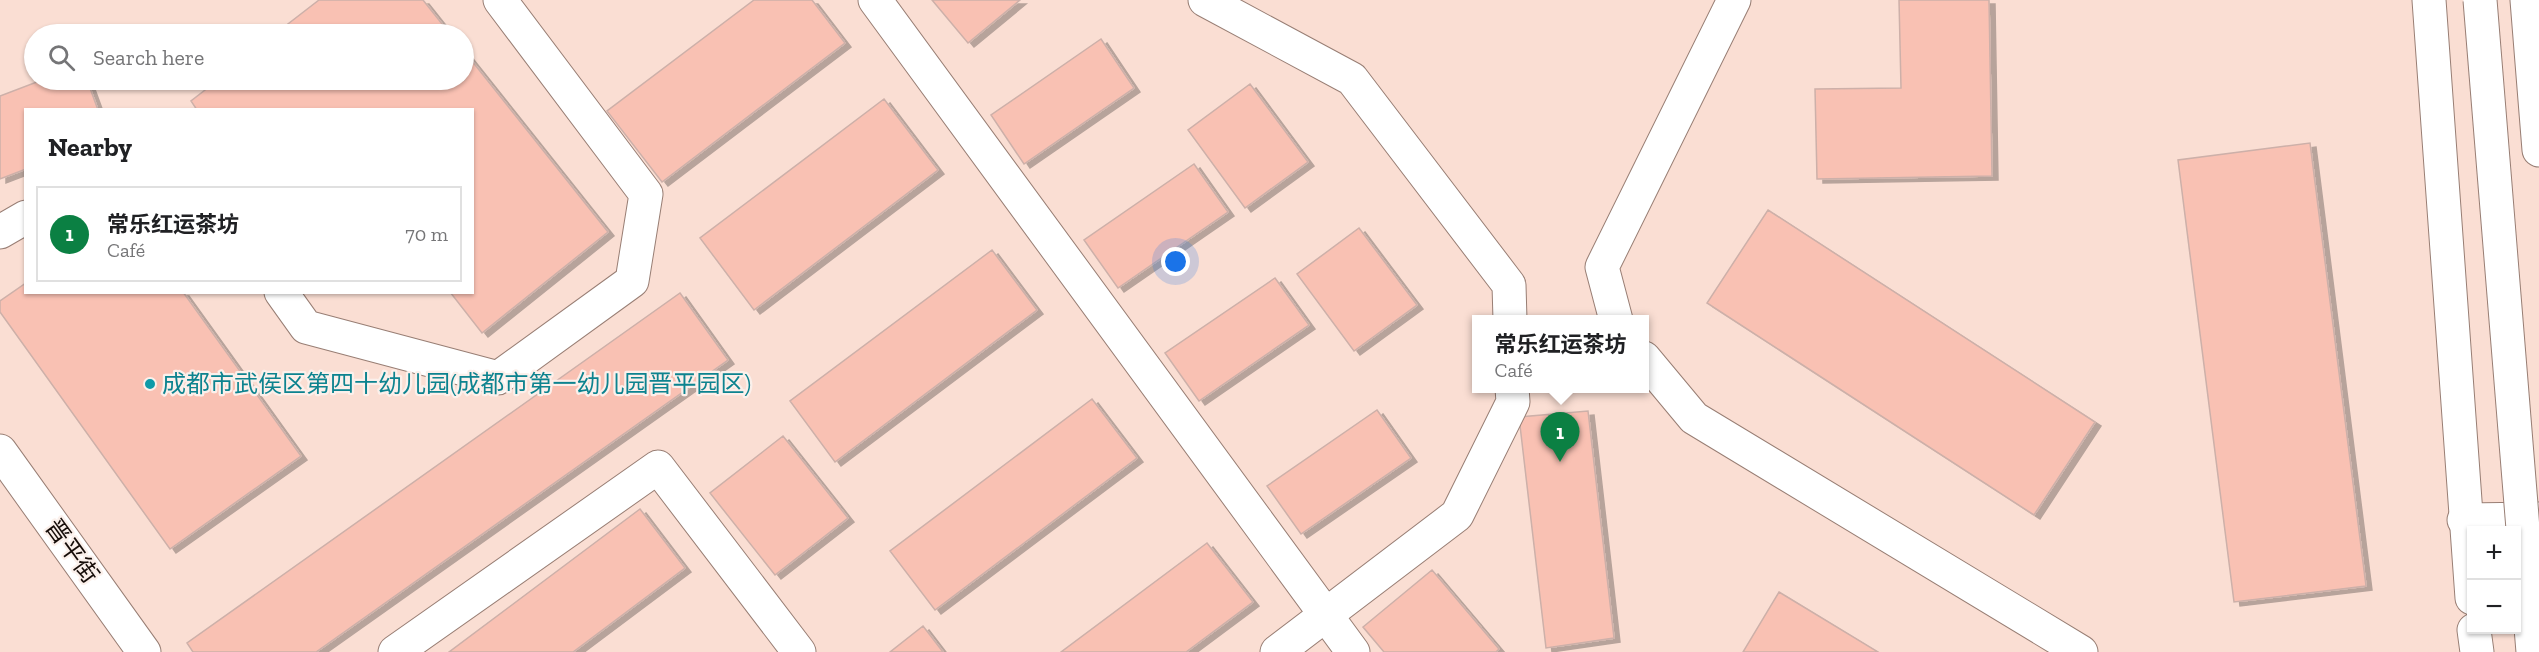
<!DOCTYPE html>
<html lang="en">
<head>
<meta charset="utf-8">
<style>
	:root { --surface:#fff; --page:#f6f6f6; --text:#202124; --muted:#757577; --line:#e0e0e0; --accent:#0b8043 }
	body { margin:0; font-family:"Zilla Slab","Noto Sans SC",serif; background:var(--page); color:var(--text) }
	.controls { position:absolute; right:18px; bottom:18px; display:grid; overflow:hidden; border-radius:0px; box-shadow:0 2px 4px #0004 }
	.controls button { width:54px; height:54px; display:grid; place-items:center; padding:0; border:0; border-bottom:2px solid var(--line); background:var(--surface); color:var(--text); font:30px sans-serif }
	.you { position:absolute; left:1176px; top:262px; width:21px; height:21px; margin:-15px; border:4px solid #fff; border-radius:50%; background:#1a73e8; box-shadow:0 0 0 9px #1a73e833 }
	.badge { display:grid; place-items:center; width:39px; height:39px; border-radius:50%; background:var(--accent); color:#fff; font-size:20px; font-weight:700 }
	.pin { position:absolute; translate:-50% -50px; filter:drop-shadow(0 2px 3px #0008) }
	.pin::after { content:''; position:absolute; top:32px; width:21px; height:18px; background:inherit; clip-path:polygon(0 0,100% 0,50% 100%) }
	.popup { position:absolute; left:1472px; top:315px; width:177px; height:78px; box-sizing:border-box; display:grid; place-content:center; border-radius:0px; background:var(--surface); filter:drop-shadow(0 2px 4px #0005); font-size:20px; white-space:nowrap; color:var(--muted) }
	.popup b { font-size:22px; color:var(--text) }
	.popup::after { content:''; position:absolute; left:50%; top:100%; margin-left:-12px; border:12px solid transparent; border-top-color:var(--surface) }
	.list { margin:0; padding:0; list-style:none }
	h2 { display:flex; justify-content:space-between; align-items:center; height:78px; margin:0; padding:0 24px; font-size:26px }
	h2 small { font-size:20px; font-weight:400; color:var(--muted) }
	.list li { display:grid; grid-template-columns:39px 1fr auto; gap:18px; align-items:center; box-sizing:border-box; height:96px; margin:0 12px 12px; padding:0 12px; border:2px solid var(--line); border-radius:0px }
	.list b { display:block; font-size:22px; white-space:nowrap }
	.list p { margin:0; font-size:20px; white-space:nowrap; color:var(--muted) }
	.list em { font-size:20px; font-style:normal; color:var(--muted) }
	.icon { flex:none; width:33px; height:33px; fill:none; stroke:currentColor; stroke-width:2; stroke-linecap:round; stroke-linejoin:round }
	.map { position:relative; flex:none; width:2539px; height:652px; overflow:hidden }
	.search { position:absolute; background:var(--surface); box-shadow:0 2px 4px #0004; left:24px; top:24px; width:450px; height:66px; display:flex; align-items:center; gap:15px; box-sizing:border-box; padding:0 21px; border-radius:33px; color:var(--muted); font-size:22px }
	.panel { position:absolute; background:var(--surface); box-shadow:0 2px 4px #0004; left:24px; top:108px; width:450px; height:186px; border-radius:0px }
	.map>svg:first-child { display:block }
</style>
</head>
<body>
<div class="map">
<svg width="2539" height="652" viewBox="0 0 2539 652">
	<defs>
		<filter id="shadow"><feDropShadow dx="6" dy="4" stdDeviation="0" flood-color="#0004"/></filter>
	</defs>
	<rect width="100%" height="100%" fill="#faded3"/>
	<path fill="#f9c1b3" stroke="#cdb0a9" stroke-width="1.5" filter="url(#shadow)" d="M319,0H423L450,34H275Z
		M754,0H812L845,43L662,182L607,111Z
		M932,0H1020L968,43Z
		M1899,0H1989L1992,176L1817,179L1815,89L1901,88Z
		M1101,39L1134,88L1024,164L991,115Z
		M464,51L608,232L482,333L450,292H472V110H197L191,101L218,80H464Z
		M42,80H87L98,110H26V169L0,179V96Z
		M1250,84L1308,162L1245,208L1188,130Z
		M884,99L938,170L754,310L700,238Z
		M2310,143L2366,586L2234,602L2178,160Z
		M1194,164L1228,212L1118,288L1084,240Z
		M1768,210L2095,422L2034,515L1707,303Z
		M1359,228L1417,305L1354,351L1297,274Z
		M992,250L1037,310L835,462L790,401Z
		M1275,278L1309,325L1199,401L1165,353Z
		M26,283V292H183L301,456L170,549L0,312V301Z
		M680,293L728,360L316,652H193L187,643Z
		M1092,399L1137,458L935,610L890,551Z
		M1377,410L1411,458L1301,534L1267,486Z
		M1588,411L1614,638L1546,648L1519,417Z
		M783,436L848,518L775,575L710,493Z
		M640,509L685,568L573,652H449Z
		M1207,543L1253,602L1186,652H1061Z
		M1432,570L1499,649L1496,652H1384L1363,627Z
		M1779,592L1878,652H1743Z
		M923,626L943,652H890Z"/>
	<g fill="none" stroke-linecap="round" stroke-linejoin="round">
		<g stroke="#987e74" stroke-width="35">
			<path id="street" d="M875,0L1353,652
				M1205,0L1352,79L1509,285L1510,320
				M0,232L26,217
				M281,292L306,327L498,378L632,281L646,194L500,0
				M1616,320L1602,267L1734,0
				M1644,358L1694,418L2081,652
				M0,451L144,652
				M2464,520L2539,519
				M395,652L658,467L799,652
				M1277,652L1457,515L1513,402L1512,388"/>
		</g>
		<g stroke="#987e74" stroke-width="35">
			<path id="secondary" d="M2429,0L2472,598
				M2474,630L2477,652"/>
		</g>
		<g stroke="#987e74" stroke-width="35">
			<path id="primary" d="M2527,0L2539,150"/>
		</g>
		<use href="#street" stroke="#fff" stroke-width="33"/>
		<use href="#secondary" stroke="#fff" stroke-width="33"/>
		<use href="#primary" stroke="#fff" stroke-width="33"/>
		<g stroke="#987e74" stroke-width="35" stroke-linecap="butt">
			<path id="primary-bridge" d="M2480,0L2533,652"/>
		</g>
		<use href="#primary-bridge" stroke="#fff" stroke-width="33"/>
	</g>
	<circle fill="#0f9aa8" stroke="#fbf0eb" stroke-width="2" cx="150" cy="384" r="6"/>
	<g text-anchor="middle" stroke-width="4.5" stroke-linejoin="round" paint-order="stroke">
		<g font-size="24" fill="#0d838f" stroke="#fbf0eb" text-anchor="start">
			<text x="162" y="392">成都市武侯区第四十幼儿园(成都市第一幼儿园晋平园区)</text>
		</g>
		<g font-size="24" fill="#160d09" stroke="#fbf0eb">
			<text transform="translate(72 551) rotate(54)" y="8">晋平街</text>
		</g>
	</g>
</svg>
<div class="controls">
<button>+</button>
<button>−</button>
</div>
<div class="you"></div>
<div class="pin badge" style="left:1560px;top:462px">1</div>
<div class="popup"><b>常乐红运茶坊</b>Café</div>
<div class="search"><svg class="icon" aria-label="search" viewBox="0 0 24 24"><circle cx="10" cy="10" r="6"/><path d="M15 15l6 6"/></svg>Search here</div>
<section class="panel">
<h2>Nearby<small></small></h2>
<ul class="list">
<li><span class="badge">1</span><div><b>常乐红运茶坊</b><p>Café</p></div><em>70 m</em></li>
</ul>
</section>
</div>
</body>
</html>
